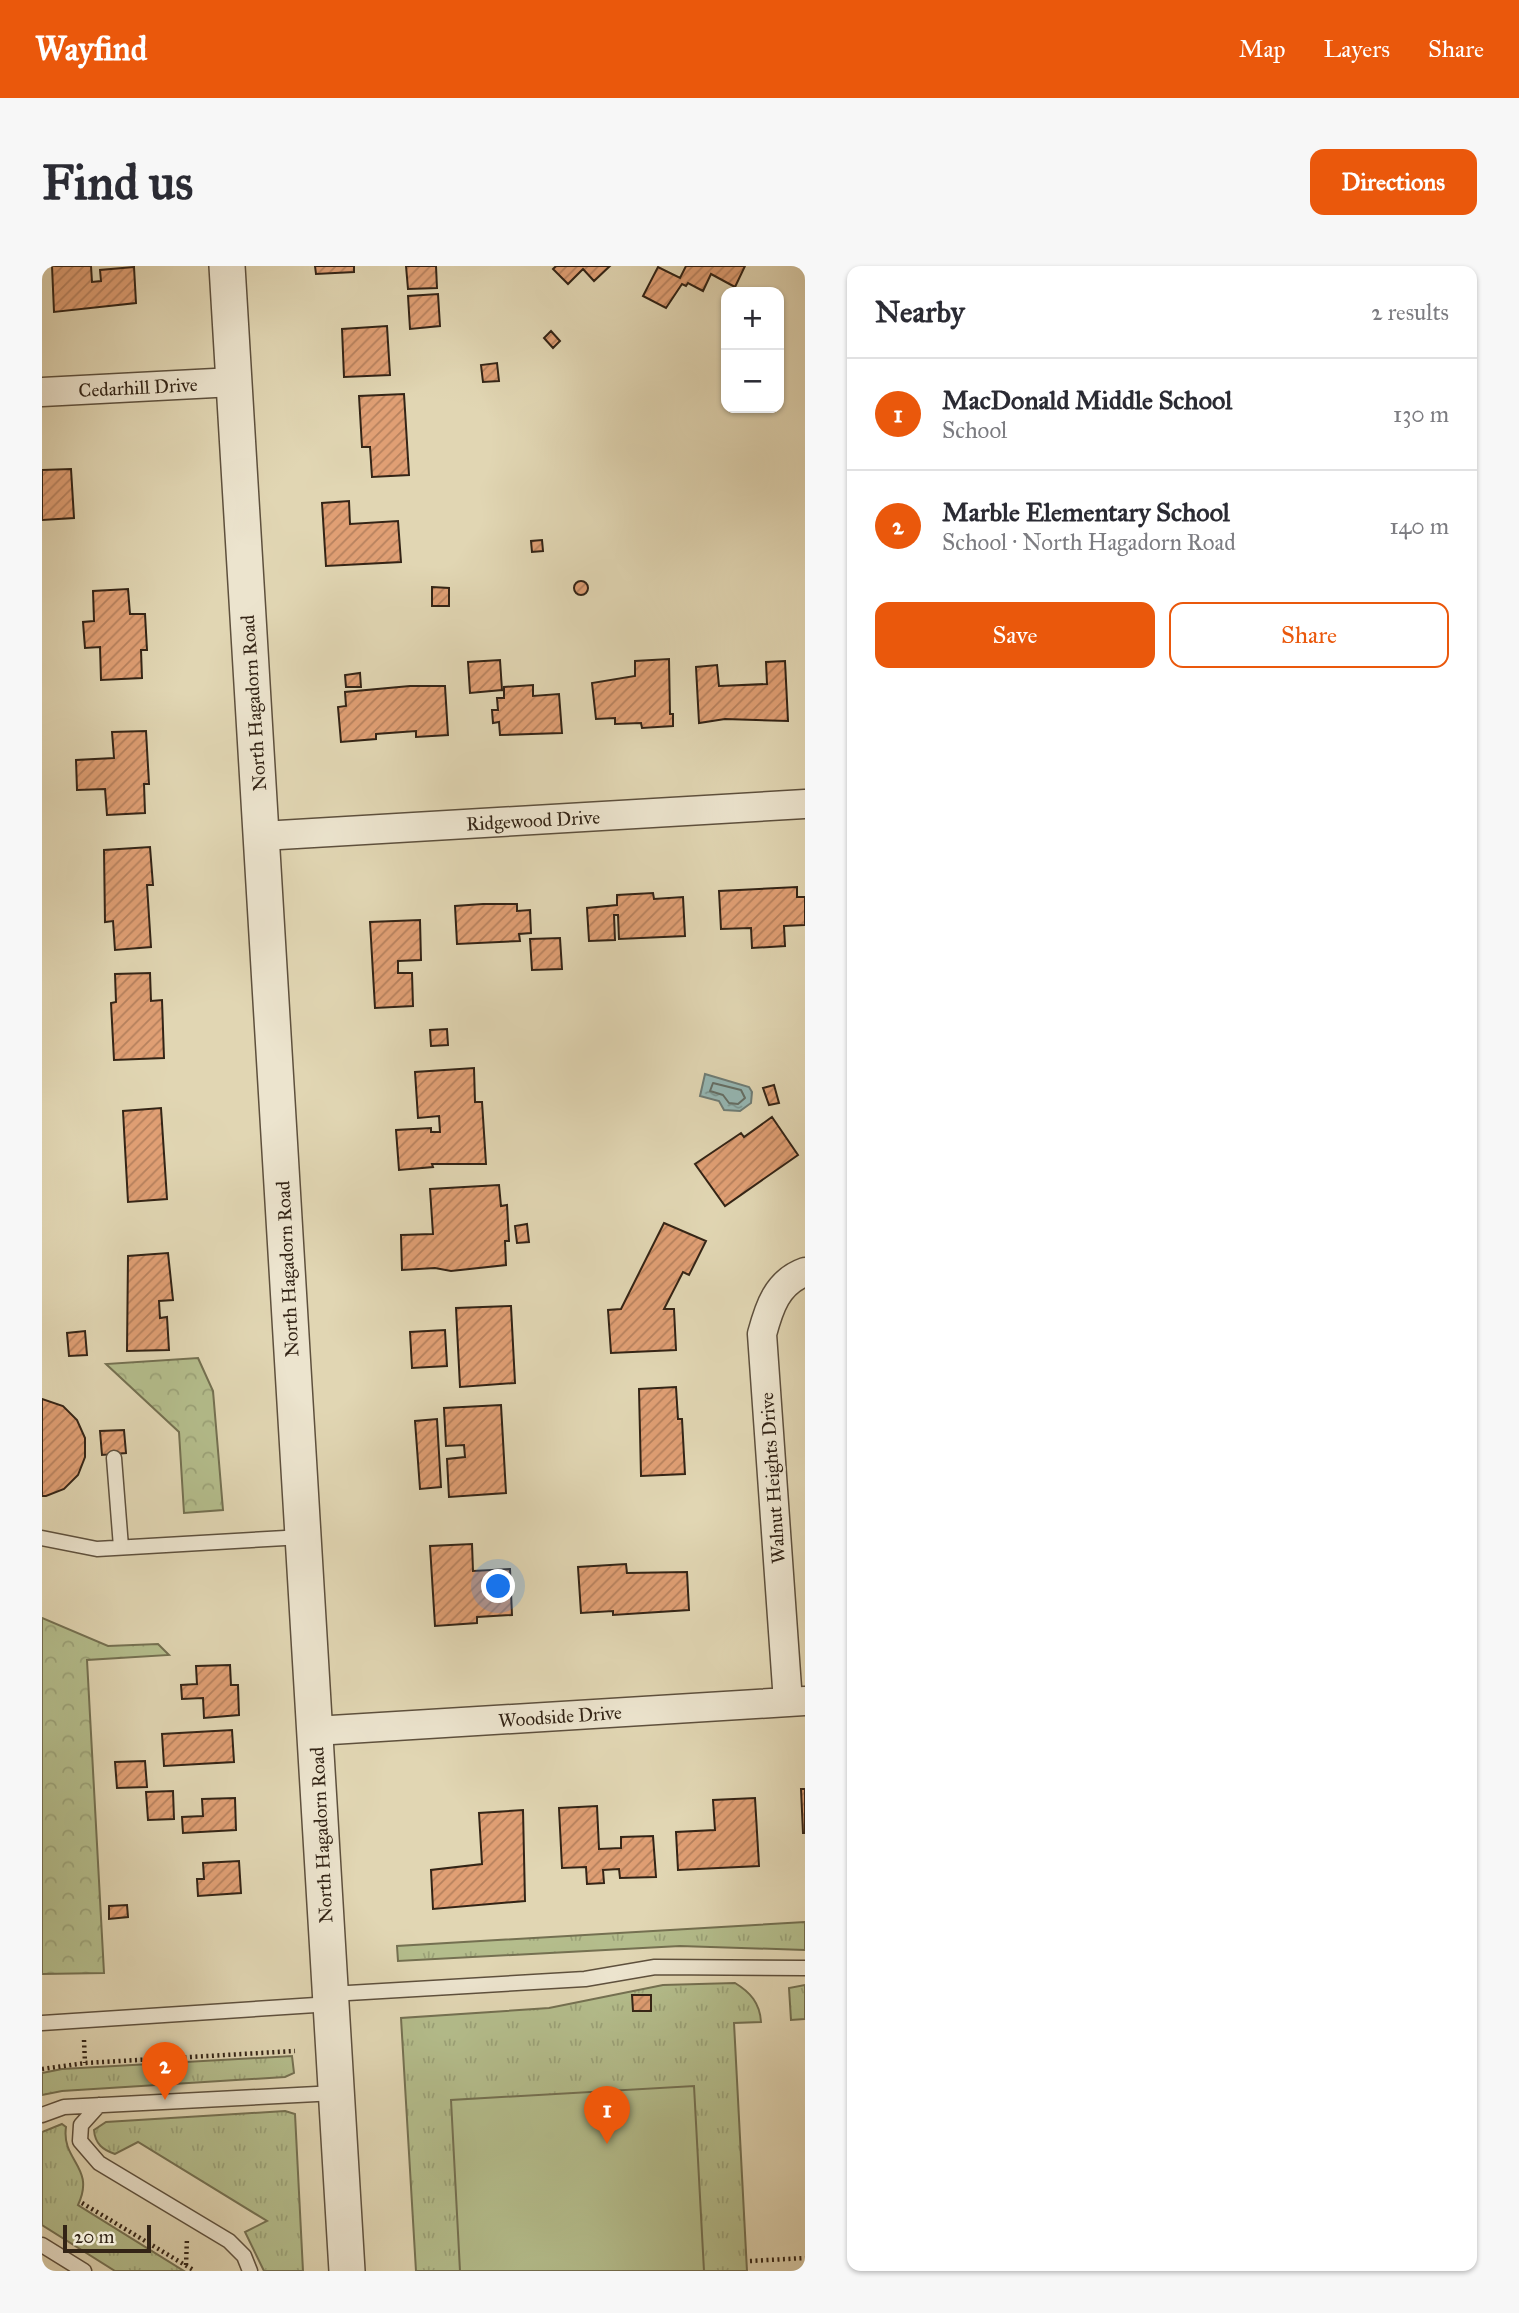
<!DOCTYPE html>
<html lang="en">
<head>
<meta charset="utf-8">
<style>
	:root { --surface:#fff; --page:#f7f7f7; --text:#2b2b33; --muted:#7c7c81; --line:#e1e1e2; --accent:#ea580c }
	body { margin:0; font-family:"IM FELL Great Primer",serif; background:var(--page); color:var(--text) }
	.controls { position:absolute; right:21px; top:21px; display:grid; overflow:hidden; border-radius:14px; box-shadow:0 2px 5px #0004 }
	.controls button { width:63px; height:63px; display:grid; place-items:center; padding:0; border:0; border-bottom:2px solid var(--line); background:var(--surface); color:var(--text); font:35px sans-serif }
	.scale { position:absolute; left:21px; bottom:18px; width:88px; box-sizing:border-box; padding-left:7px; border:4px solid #332416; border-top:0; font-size:19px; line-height:24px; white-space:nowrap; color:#332416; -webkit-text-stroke:5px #ece4ce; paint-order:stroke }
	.you { position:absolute; left:457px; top:1321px; width:24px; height:24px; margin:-18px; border:5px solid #fff; border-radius:50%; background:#1a73e8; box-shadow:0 0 0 10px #1a73e833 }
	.badge { display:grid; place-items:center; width:46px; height:46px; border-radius:50%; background:var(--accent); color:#fff; font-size:23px; font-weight:700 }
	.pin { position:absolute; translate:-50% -58px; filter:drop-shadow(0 2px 4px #0008) }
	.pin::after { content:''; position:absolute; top:37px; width:24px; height:21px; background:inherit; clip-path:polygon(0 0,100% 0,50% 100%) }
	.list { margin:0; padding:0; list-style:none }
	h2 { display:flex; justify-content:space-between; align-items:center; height:91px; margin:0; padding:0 28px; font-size:30px }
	h2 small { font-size:23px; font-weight:400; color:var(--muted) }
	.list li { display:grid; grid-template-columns:46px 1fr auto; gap:21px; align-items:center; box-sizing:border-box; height:112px; padding:0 28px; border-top:2px solid var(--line) }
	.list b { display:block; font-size:26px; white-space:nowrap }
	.list p { margin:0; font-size:23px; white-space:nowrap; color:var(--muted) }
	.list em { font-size:23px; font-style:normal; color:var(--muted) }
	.actions { display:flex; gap:14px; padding:21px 28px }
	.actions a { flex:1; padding:16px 0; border:2px solid var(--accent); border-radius:14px; text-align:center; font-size:24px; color:var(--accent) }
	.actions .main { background:var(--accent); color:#fff }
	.map { position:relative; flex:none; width:763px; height:2005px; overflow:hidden; border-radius:14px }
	header { display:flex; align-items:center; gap:42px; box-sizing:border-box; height:98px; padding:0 35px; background:var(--accent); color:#fff }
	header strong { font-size:33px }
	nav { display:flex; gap:38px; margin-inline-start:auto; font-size:24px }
	.intro { display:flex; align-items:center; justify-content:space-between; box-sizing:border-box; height:168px; padding:0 42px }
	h1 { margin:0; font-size:49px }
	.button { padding:18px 32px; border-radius:14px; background:var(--accent); color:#fff; font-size:24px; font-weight:700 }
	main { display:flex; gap:42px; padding:0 42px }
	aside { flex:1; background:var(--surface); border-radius:14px; box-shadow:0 2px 5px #0004 }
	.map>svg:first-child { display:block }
</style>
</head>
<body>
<header>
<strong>Wayfind</strong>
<nav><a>Map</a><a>Layers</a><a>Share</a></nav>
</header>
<div class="intro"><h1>Find us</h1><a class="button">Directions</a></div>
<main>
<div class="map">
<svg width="763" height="2005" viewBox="0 0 763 2005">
	<defs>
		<pattern id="grass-tufts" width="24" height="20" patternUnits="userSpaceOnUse" patternTransform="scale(1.75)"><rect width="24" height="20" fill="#b4bd8c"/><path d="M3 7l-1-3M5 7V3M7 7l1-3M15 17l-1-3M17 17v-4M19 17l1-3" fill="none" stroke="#9ba278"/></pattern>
		<pattern id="forest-crowns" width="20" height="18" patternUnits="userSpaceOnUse" patternTransform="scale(1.75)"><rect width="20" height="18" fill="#b4bd8c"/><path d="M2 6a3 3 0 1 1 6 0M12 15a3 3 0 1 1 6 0" fill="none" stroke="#9ba278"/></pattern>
		<pattern id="water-ripples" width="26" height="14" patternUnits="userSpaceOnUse" patternTransform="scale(1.75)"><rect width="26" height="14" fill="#95b7b4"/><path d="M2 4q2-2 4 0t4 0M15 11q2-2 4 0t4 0" fill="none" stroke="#7a9591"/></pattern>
		<pattern id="building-hatch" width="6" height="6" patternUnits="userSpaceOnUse" patternTransform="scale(1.75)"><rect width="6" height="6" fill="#e09f74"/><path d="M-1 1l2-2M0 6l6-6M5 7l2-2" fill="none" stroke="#b6815e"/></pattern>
	</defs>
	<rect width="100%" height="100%" fill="#e1d6b3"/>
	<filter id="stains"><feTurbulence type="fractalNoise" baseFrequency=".00286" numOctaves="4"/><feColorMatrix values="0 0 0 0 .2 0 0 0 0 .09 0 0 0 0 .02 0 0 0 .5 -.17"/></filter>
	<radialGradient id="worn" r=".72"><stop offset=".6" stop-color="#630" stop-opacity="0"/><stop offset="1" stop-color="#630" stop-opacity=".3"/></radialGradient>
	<path fill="url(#grass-tufts)" stroke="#747051" stroke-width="2" d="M763,1656V1684L638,1680L356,1695L355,1680Z
		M693,1717C708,1726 718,1737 719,1756L692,1757L705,2005H374L359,1752L507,1742L621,1719Z
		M763,1719V1753L749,1754L747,1722Z
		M250,1790L252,1807L243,1811L20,1825L0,1829V1807L20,1803Z
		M243,1845L253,1848L261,2005H222L203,1966L225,1955L96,1876L73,1888C61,1884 53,1878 52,1864L64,1856Z
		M20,1858L24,1861C19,1895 54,1901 36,1939L142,2005H73L0,1959V1866Z"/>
	<path fill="url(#forest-crowns)" stroke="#747051" stroke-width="2" d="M156,1092L171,1125L181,1244L142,1247L137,1166L64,1098Z
		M0,1352L66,1380L116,1378L127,1389L45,1394L62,1707L0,1708Z"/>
	<path fill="#b4bd8c" stroke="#747051" stroke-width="2" d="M652,1820L662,2005H418L409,1834Z"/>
	<path fill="url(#water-ripples)" stroke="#6e7c75" stroke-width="2" d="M663,808L707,821L710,826L709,837L698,845L682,844L677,835L658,830Z"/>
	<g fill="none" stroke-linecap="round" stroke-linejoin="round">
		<path stroke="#646e65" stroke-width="2" d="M671,817L699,824L703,832L696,838L687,837L681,829L668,825Z"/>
	</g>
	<path fill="url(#building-hatch)" stroke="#332416" stroke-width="2" d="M10,0H49L50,16L59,15L58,4L92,1L94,37L12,46Z
		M273,0H312V6L274,8Z
		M364,0H394L395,22L366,23Z
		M514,0H568L552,15L541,3L526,18L511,3Z
		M644,0H703L693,21L669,8L661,25L646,17L644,20L640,18L624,42L601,30L616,1L638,12Z
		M396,28L398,60L368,63L366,30Z
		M345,60L348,109L302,111L300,63Z
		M509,65L518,75L511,82L502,72Z
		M455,97L457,115L441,116L439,99Z
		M362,128L367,209L330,211L328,181H320L317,130Z
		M29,203L32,252L0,254V204Z
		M307,235L308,258L356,255L359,296L284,300L280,237Z
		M500,274L501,285L490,286L489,275Z
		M532 322a7 7 0 1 1 14 0a7 7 0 1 1-14 0Z
		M390,321L407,322V340H390Z
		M86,323L88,348H103L105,384H99L100,412L59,414L58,381L43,382L41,356L52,355L51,325Z
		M627,393L628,448H631V460L600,462L599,457L573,458V452L554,453L550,417L593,410V395Z
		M458,394L460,424L428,427L426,396Z
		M743,395L746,455L683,453L657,457L654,401L675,399L677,420L725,418L724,396Z
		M318,407L319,421H304L303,409Z
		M491,419V430L517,428L520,467L458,469L457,456L451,457L450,444H456L455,432H462V421Z
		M368,420H403L406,469L374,471V465L334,468V473L299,476L296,441L304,440L303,426Z
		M104,465L107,518H102L103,547L65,549L63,523L35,524L34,494L72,492L70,466Z
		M108,581L111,619H105L109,681L73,684L71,655L63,656L62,584Z
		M755,621V631H763V659L742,660L743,680L710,682L709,662L679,663L677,625Z
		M611,627L612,633L641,631L643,670L577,673L576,649H572L573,674L547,675L545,642L575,639V629Z
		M441,638H475V645L488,644L489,667L477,668L478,675L415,678L413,640Z
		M378,654L379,694L356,695V707H370L371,740L333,742L328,656Z
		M518,672L520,703L490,704L488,673Z
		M108,707L109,735L120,734L122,792L72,794L69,737L74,736L73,708Z
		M405,763L406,779L389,780L388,764Z
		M432,802L433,836H440L444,898H390L391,901L357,904L354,864L389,862V866H398L397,850L376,852L373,806Z
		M732,819L737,837L727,839L721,822Z
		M119,842L125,933L86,936L81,845Z
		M730,851L756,889L683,940L653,898L699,867L702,871Z
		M457,919L459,940L465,939L467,975H463L464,999L409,1005L393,1002L360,1004L359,969L391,968L388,923Z
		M622,957L664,975L647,1009L641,1006L622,1043H632L634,1084L569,1087L566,1044L579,1043Z
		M485,958L487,976L475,977L473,960Z
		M126,987L131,1034L117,1035L118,1052L125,1051L127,1084L85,1085L86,990Z
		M469,1040L473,1117L418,1121L414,1042Z
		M403,1064L405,1100L370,1102L368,1066Z
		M43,1065L45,1089L27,1090L25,1067Z
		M634,1121L636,1153H640L643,1208L599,1210L597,1123Z
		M0,1133L21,1140L35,1154L43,1172V1191L36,1209L22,1223L4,1230H0Z
		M459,1139L464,1227L407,1231L405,1193L423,1191L422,1179L404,1180L402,1142Z
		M395,1153L399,1221L378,1223L373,1155Z
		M82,1164L84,1187L60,1189L58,1165Z
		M430,1278L431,1305L468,1303L470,1349L435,1351V1357L393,1360L388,1280Z
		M584,1298L585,1307L645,1306L647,1344L571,1349V1345L539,1347L536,1301Z
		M188,1399L189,1419H196L197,1449L162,1452L161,1432L140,1433L139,1419L155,1418L154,1400Z
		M190,1464L192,1496L122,1500L120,1468Z
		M103,1495L105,1521L75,1522L73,1496Z
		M759,1523H763V1567H761Z
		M131,1525L132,1553L106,1554L104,1526Z
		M193,1532L194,1564L141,1567L140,1551L161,1550L160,1533Z
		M713,1532L717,1600L636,1604L634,1566L673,1564L671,1534Z
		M555,1540L557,1583L579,1582V1571L611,1570L614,1611L578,1612L577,1603L561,1604L562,1617L545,1618L544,1601L520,1602L517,1542Z
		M481,1544L483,1635L391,1643L389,1604L440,1598L437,1547Z
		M197,1595L199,1627L156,1630L155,1613H162L161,1597Z
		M85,1639L86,1651L67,1653V1640Z
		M590,1729H609V1745H591Z"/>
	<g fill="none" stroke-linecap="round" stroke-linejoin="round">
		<g stroke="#5e503d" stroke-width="17">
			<path id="service" d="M72,1192L79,1281
				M0,1272L55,1283L261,1271
				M289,1728L543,1713L613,1701L763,1702
				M0,1757L289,1738
				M57,1839L39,1859L38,1875L57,1897L187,1975L202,1990L208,2005
				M0,1849L22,1841L294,1827
				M0,1979L42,2005"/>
		</g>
		<g stroke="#5e503d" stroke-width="31">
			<path id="minor" d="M0,126L192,116
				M220,570L763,538
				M746,1436L720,1068C727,1042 735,1016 763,1006
				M273,1465L763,1435"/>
		</g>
		<g stroke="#5e503d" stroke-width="38">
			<path id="tertiary" d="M185,0L305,2005"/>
		</g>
		<path stroke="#332416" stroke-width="4.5" stroke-dasharray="2 3.5" stroke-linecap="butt" d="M42,1774L43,1797
			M0,1803L43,1797L253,1785
			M40,1937L153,2005
			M708,1995L763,1992
			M144,1999L145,1972"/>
		<use href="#service" stroke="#ece4ce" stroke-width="14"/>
		<use href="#minor" stroke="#ece4ce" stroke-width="28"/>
		<use href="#tertiary" stroke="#ece4ce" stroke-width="35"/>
	</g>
	<g text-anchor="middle" stroke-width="5" stroke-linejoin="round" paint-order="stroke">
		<g font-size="19" fill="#332416" stroke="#ece4ce">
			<text transform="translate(96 121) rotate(-3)" y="7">Cedarhill Drive</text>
			<text transform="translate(211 437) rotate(-94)" y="7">North Hagadorn Road</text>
			<text transform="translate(491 554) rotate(-3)" y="7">Ridgewood Drive</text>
			<text transform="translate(245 1003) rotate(-93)" y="7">North Hagadorn Road</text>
			<text transform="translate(730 1212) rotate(-94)" y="7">Walnut Heights Drive</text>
			<text transform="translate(518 1450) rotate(-4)" y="7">Woodside Drive</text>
			<text transform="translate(279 1569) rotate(-93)" y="7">North Hagadorn Road</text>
		</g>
	</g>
	<rect width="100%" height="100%" filter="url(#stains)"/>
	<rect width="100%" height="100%" fill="url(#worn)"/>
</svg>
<div class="controls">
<button>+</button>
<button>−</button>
</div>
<div class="scale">20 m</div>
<div class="you"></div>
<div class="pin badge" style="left:565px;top:1878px">1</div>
<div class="pin badge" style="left:123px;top:1834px">2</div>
</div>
<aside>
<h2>Nearby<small>2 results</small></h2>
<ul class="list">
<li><span class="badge">1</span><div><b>MacDonald Middle School</b><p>School</p></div><em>130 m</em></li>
<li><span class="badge">2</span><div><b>Marble Elementary School</b><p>School · North Hagadorn Road</p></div><em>140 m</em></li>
</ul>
<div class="actions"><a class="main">Save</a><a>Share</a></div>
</aside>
</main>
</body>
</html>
